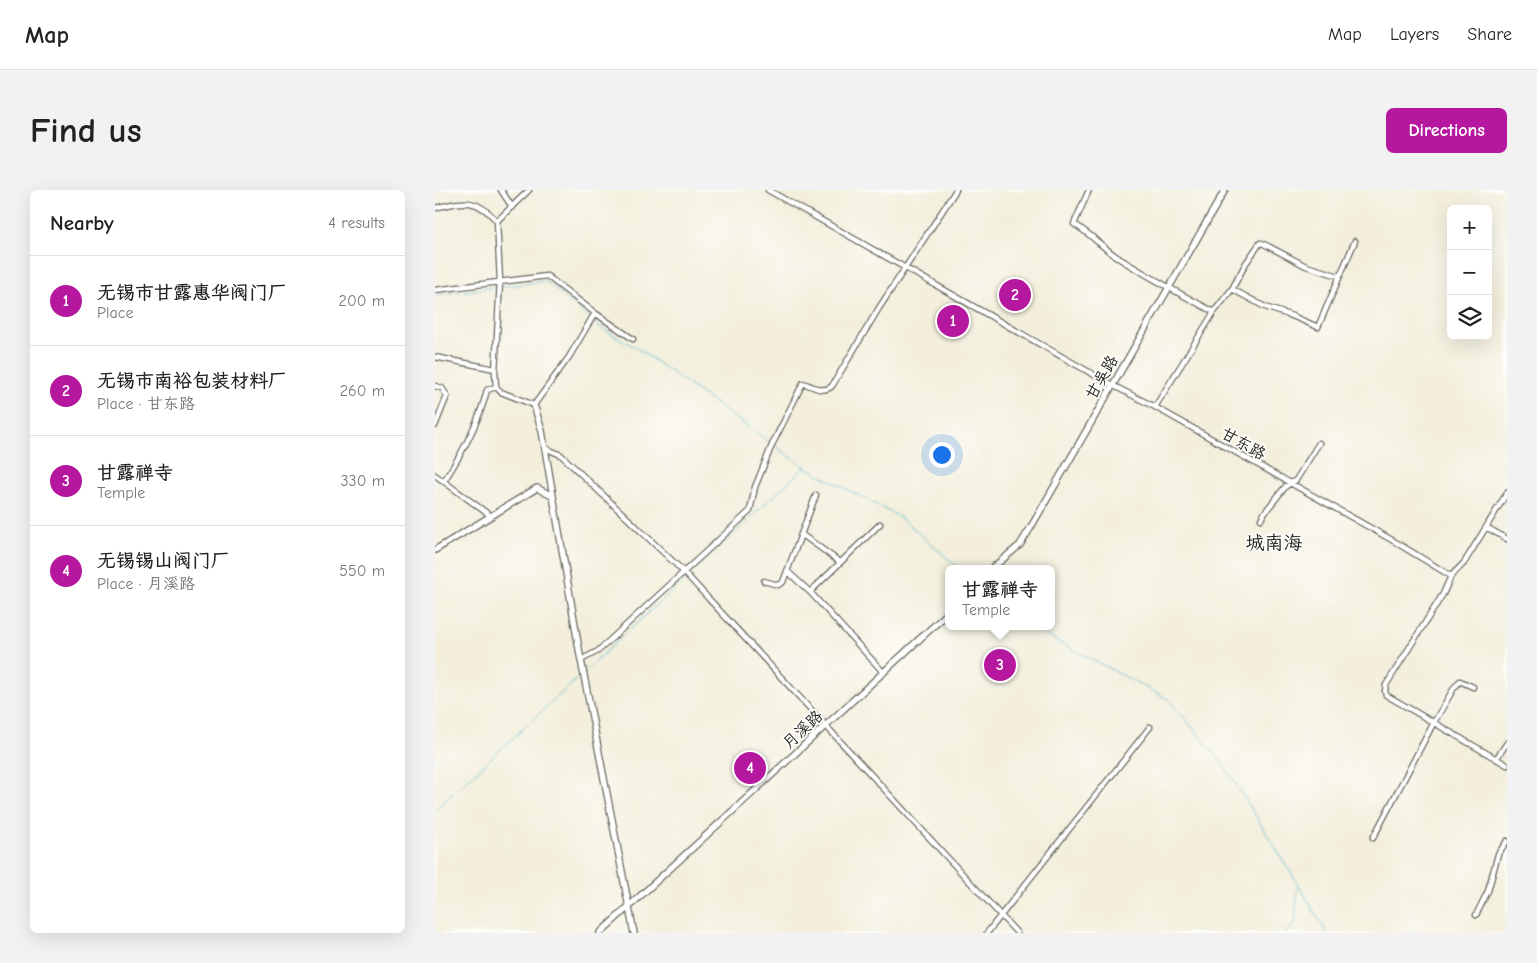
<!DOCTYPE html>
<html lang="en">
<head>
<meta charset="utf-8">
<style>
	:root { --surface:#fff; --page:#f2f2f2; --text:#222; --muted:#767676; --line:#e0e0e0; --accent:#b5179e }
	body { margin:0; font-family:"Comic Neue","LXGW WenKai TC",sans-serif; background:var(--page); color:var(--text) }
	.controls { position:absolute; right:15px; top:15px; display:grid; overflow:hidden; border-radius:8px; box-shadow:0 5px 20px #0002 }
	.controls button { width:45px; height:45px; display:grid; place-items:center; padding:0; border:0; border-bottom:1px solid var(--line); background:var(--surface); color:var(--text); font:25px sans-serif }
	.you { position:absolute; left:506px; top:264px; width:18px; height:18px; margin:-12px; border:4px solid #fff; border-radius:50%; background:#1a73e8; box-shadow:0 0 0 8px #1a73e833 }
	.badge { display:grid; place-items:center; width:32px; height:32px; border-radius:50%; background:var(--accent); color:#fff; font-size:16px; font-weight:700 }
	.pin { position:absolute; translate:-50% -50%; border:2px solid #fff; box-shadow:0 1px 5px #0006 }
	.popup { position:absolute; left:510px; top:375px; width:110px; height:65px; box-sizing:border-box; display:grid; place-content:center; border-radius:8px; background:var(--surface); filter:drop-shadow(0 1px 4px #0005); font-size:16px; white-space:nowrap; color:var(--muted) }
	.popup b { font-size:19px; color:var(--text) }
	.popup::after { content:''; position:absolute; left:50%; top:100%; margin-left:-10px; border:10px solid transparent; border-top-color:var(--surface) }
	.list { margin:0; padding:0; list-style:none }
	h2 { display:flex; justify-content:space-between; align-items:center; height:65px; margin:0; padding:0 20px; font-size:21px }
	h2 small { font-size:16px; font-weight:400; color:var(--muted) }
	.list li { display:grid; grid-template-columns:32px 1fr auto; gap:15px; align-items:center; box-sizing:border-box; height:90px; padding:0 20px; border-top:1px solid var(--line) }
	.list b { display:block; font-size:19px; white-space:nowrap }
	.list p { margin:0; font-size:16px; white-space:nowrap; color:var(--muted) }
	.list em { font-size:16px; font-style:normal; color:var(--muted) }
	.icon { flex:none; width:28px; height:28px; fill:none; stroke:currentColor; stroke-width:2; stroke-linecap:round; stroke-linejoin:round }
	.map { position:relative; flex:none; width:1072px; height:743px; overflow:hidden; border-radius:8px }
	header { display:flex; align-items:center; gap:30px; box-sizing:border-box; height:70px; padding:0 25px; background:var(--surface); border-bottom:1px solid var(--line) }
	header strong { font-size:24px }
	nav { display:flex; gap:28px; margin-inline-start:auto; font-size:18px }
	.intro { display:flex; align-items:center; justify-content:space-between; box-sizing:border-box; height:120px; padding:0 30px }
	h1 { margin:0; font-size:35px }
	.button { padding:12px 22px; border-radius:8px; background:var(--accent); color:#fff; font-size:18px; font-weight:700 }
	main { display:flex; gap:30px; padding:0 30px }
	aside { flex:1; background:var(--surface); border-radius:8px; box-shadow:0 5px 20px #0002 }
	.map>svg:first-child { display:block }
</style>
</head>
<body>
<header>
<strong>Map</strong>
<nav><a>Map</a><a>Layers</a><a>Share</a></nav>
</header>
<div class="intro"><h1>Find us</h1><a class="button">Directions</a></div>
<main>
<aside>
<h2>Nearby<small>4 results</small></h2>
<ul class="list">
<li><span class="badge">1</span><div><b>无锡市甘露惠华阀门厂</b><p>Place</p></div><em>200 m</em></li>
<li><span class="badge">2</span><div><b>无锡市南裕包装材料厂</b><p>Place · 甘东路</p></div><em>260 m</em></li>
<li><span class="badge">3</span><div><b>甘露禅寺</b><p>Temple</p></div><em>330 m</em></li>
<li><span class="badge">4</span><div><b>无锡锡山阀门厂</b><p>Place · 月溪路</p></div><em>550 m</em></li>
</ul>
</aside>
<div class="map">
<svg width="1072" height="743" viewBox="0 0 1072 743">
	<rect width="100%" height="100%" fill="#fdfcf7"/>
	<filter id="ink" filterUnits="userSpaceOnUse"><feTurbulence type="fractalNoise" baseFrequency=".02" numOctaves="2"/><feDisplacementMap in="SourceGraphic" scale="10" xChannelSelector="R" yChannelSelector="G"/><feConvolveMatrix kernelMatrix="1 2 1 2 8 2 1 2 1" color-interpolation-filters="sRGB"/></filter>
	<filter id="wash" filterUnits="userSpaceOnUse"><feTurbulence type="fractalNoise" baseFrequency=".0096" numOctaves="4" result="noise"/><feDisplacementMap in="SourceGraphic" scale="20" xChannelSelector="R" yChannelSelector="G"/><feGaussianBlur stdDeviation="1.12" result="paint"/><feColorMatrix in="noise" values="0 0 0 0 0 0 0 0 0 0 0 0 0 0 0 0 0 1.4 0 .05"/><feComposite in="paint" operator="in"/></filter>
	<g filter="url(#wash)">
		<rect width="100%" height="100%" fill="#f3efdc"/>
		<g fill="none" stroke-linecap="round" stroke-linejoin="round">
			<path stroke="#52b6d0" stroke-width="1" d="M0,105L110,91L155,128
				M158,131L166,138L202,158L336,253
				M339,255L370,277L466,328L525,379
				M254,385L370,277
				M593,436L733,509L789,575L863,694
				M151,480L251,388
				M0,620L146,485
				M851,743L860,733L863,694L892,743"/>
		</g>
	</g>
	<g filter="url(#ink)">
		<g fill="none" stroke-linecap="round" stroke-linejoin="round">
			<g stroke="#67665f" stroke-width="7">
				<path id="minor" d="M66,0L77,17
					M333,0L677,195L720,217L957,350L1016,386
					M654,0L639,34C656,44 669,59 685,69C716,88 747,105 779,122
					M0,18C30,11 40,7 62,31L65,91L60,182L61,197L66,202L99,215L134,167L160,123
					M62,31L94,0
					M797,99L830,117L857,126L883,137L920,51
					M0,100L112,86L160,123L198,149
					M0,167L60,179
					M0,196L7,198L12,206L0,236
					M720,217L779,122L797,99L811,73L825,53H827L871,76L904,86
					M110,258L126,265L249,382L582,743
					M0,285L56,326
					M9,291C28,262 44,233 52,200L61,197
					M1072,303L1029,373L1016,386L1008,404L951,495L950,501L951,505L1072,575
					M826,329L830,322L851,296L861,290L884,253
					M1051,337L1072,349
					M366,344L405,372
					M352,381L375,402L449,483
					M329,391L343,395L348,392L381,305
					M375,402L445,334
					M146,470L163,461L315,321L320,297L337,255L368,193C377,196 389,204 397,196L444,118L521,0
					M1061,569L1072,553
					M938,648L998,534L1019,498L1025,491L1038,497
					M1041,725L1053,701L1063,664L1072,651
					M552,743L715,537"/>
			</g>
			<g stroke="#67665f" stroke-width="8">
				<path id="tertiary" d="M99,215L107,241L145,465L199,743
					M0,360L102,298L117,306
					M556,379L585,355L596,337L790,0
					M165,743L514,422"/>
			</g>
			<use href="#minor" stroke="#fff" stroke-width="4.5"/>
			<use href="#tertiary" stroke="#fff" stroke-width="5.5"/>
		</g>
	</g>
	<g text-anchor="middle" stroke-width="4" stroke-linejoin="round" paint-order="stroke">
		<g font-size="16" fill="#1c1c1c" stroke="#fdfcf7">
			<text transform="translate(666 187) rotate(-60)" y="6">甘吴路</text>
			<text transform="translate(809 253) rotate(29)" y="6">甘东路</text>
			<text transform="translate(367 539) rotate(-43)" y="6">月溪路</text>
		</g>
		<g font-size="19" fill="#1c1c1c" stroke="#fdfcf7">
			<text x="839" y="359">城南海</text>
		</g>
	</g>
</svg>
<div class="controls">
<button>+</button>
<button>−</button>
<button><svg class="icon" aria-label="layers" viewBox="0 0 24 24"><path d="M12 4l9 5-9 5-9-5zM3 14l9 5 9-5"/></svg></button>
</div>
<div class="you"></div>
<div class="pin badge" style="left:518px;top:131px">1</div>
<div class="pin badge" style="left:580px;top:105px">2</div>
<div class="pin badge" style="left:565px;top:475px">3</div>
<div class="popup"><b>甘露禅寺</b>Temple</div>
<div class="pin badge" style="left:315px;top:578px">4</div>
</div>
</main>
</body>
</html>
